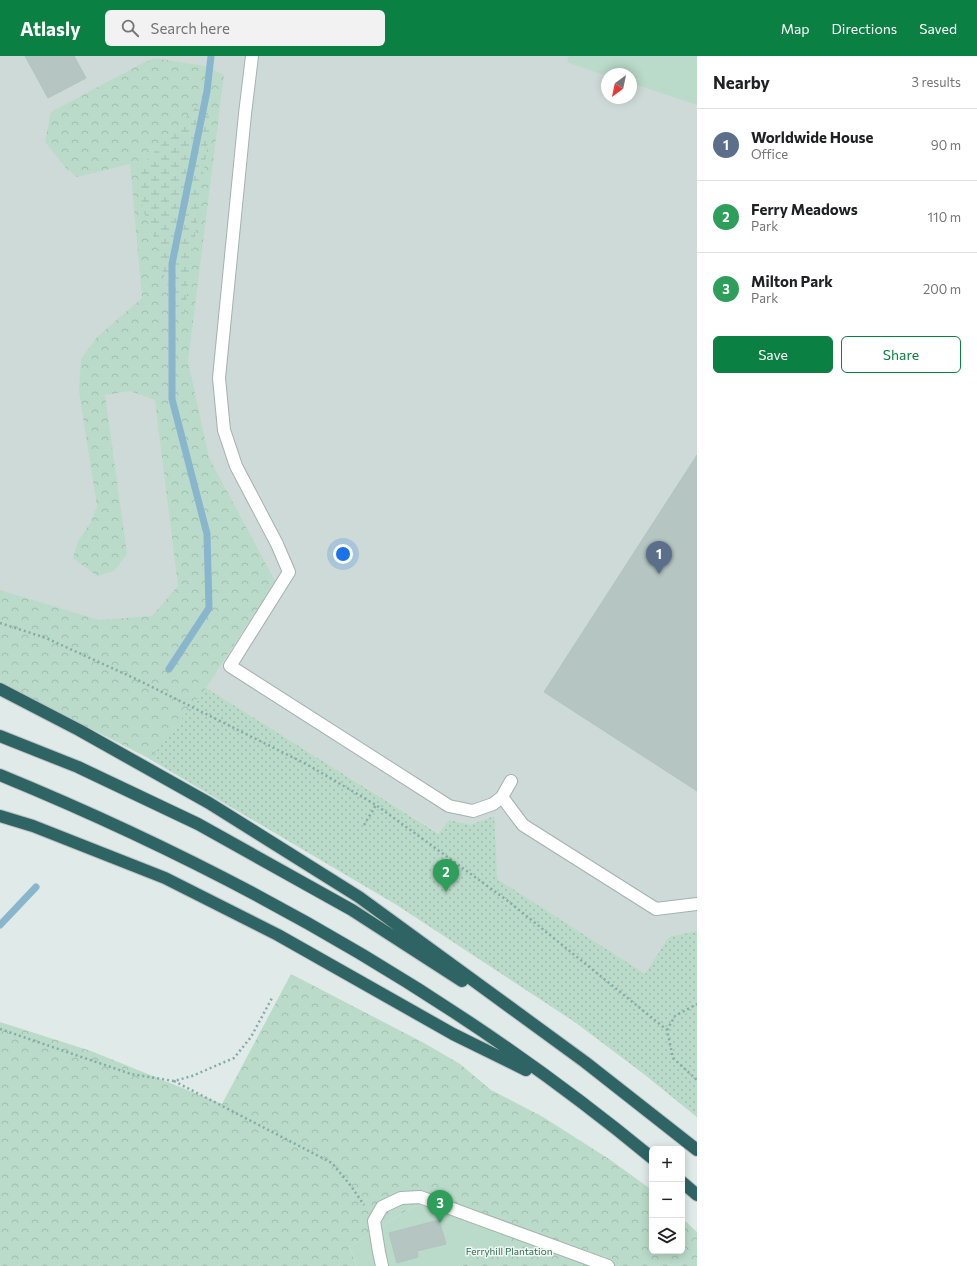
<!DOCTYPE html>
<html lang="en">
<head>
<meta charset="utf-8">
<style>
	:root { --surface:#fff; --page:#f2f2f2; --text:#202124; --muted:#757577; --line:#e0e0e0; --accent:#0b8043 }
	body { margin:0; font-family:Commissioner,sans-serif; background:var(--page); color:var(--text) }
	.controls { position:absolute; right:12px; bottom:12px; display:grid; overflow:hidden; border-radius:6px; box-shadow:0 2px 10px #0003 }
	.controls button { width:36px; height:36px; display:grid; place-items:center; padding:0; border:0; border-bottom:1px solid var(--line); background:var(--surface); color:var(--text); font:20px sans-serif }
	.compass { position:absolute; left:601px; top:12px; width:36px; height:36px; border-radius:50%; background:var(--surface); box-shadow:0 2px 10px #0003; rotate:213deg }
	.you { position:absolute; left:343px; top:498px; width:14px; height:14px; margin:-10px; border:3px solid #fff; border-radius:50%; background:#1a73e8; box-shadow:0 0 0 6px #1a73e833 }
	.badge { display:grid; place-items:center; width:26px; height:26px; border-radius:50%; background:var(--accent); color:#fff; font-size:13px; font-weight:700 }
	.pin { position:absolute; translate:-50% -33px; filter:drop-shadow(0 1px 2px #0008) }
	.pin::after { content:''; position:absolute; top:21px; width:14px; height:12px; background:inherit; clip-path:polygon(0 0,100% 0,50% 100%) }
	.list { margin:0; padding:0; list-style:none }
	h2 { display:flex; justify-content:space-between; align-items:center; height:52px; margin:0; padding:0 16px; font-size:17px }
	h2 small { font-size:13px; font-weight:400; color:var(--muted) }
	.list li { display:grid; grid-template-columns:26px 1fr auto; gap:12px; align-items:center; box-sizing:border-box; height:72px; padding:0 16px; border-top:1px solid var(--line) }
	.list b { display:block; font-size:15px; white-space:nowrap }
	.list p { margin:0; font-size:13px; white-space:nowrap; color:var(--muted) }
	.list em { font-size:13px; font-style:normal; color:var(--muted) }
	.actions { display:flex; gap:8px; padding:12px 16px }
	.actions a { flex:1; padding:9px 0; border:1px solid var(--accent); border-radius:6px; text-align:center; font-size:14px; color:var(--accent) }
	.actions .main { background:var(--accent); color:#fff }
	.icon { flex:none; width:22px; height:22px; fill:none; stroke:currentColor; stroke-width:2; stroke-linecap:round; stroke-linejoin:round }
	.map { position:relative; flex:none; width:697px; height:1210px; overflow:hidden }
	header { display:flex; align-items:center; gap:24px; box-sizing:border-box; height:56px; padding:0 20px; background:var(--accent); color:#fff }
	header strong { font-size:19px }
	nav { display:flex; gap:22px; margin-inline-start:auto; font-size:14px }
	.search { width:280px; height:36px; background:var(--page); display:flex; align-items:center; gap:10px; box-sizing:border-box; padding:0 14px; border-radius:6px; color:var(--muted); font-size:15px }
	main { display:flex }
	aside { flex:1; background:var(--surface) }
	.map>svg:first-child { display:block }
</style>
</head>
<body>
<header>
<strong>Atlasly</strong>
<div class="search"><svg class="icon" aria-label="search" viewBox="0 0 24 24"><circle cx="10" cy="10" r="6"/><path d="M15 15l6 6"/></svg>Search here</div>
<nav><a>Map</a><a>Directions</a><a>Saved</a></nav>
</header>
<main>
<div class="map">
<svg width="697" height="1210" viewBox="0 0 697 1210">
	<defs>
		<pattern id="forest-crowns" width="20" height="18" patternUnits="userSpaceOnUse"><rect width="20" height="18" fill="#badbc9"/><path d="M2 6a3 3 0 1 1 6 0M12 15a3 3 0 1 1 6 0" fill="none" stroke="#a0bdad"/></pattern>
		<pattern id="wetland-marsh" width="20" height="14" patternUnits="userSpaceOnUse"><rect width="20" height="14" fill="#badbc9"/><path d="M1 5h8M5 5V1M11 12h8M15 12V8" fill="none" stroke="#a0bdad"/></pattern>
		<pattern id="park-dots" width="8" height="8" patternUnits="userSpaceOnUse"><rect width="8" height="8" fill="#badbc9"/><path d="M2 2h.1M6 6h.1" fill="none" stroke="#a0bdad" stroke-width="1.8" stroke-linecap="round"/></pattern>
	</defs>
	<rect width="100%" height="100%" fill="#e0eae8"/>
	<path fill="#cedad7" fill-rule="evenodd" d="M0,0H697V875L669,881L645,918L497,823L493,760L470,769L449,764L440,778L206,632L0,552ZM607,18H631V42H607Z"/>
	<path fill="#badbc9" d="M569,0H697V49L631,27V18H607V20L567,6Z
		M433,1144L481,1156L508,1179L462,1210H357L349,1191L411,1152Z"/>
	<path fill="url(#forest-crowns)" d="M154,2L205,10L224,19L188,305L209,402L275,525L206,632L439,778L449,764L470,769L494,760L497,823L645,918L669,881L697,875V1061L644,1018L575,966L397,849L150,703L0,626V534L99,564L152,560L178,530L155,344L130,335L105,339L127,498L114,515L97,520L73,502L78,485L91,466L97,450L79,335L81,303L97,281L142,242L130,108L77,121L66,112L45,86L51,56L141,8Z
		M291,918L424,987L460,1008L491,1034L543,1061L609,1103L652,1134V1195H682V1162L697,1176V1210H462L507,1178L481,1156L433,1144L411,1152L349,1191L357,1210H0V966L91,995L222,1048Z"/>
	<path fill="url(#wetland-marsh)" d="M197,50L211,62L183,268L165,223L156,188L143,154L137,115Z"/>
	<path fill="url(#park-dots)" d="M206,632L439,778L449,764L470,769L494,760L497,823L645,918L669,881L697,875V1061L644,1018L575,966L397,849L150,703Z"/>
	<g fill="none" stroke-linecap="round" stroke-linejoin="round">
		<path stroke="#8ab6cd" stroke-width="7" d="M169,613L209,552L207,478L172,343V208L207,35L211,0
			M0,869L36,831"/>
	</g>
	<path fill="#b5c5c1" stroke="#b3c3c0" d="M25,0H74L86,22L48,42Z
		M697,399V735L544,636Z
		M439,1164L446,1188L417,1195L418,1201L397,1207L389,1177Z"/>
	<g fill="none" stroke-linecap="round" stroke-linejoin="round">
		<g stroke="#a3b2b0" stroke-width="14">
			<path id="minor" d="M252,0L245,58L219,322L224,374L236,410L277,488L289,516L230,610L449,750L473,755L493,748L502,741L511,725
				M502,741L523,769L656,853L697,848
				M382,1210L379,1196L374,1165L382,1151L401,1142L420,1141L608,1210"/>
		</g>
		<g stroke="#bdc4c3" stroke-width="14">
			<path id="highway" d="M0,633L79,674L209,747L359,841L585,1006L697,1094
				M0,680L78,711L198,768L352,854L462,925
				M0,719C234,815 457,941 652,1102
				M0,760L33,770L165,822L278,879L453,978L526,1014
				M682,1126L697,1139"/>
		</g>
		<path stroke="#82aca7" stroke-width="2.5" stroke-dasharray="2 3" stroke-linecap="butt" d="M0,567L46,582L136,623L308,709L376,749L508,845L667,974L673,1002L697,1024
			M364,769L376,749
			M0,973L131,1018L174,1025L192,1020L234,1002L251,981L272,942
			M667,974L675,960L697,948
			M174,1025L332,1107L351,1130L364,1149"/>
		<use href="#minor" stroke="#fff" stroke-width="12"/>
		<use href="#highway" stroke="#2f6464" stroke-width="12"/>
	</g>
	<g text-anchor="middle" stroke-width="3" stroke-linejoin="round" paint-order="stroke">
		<g font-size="10" fill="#2e6e53" stroke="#f0f7f5">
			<text x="509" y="1199">Ferryhill Plantation</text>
		</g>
	</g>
</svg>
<div class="controls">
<button>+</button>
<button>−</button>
<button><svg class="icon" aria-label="layers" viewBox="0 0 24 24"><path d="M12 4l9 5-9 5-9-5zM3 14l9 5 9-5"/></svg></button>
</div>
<svg class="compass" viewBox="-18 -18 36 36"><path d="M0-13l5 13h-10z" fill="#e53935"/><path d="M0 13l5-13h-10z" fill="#757577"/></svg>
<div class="you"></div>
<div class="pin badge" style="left:659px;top:518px;background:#5c6f8a">1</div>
<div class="pin badge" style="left:446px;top:836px;background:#2e9e5b">2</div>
<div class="pin badge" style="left:440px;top:1167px;background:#2e9e5b">3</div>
</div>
<aside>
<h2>Nearby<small>3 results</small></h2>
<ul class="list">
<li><span class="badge" style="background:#5c6f8a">1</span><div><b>Worldwide House</b><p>Office</p></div><em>90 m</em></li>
<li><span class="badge" style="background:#2e9e5b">2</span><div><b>Ferry Meadows</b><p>Park</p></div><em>110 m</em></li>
<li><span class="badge" style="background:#2e9e5b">3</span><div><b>Milton Park</b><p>Park</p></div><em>200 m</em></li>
</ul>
<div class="actions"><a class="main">Save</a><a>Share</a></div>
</aside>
</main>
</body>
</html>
